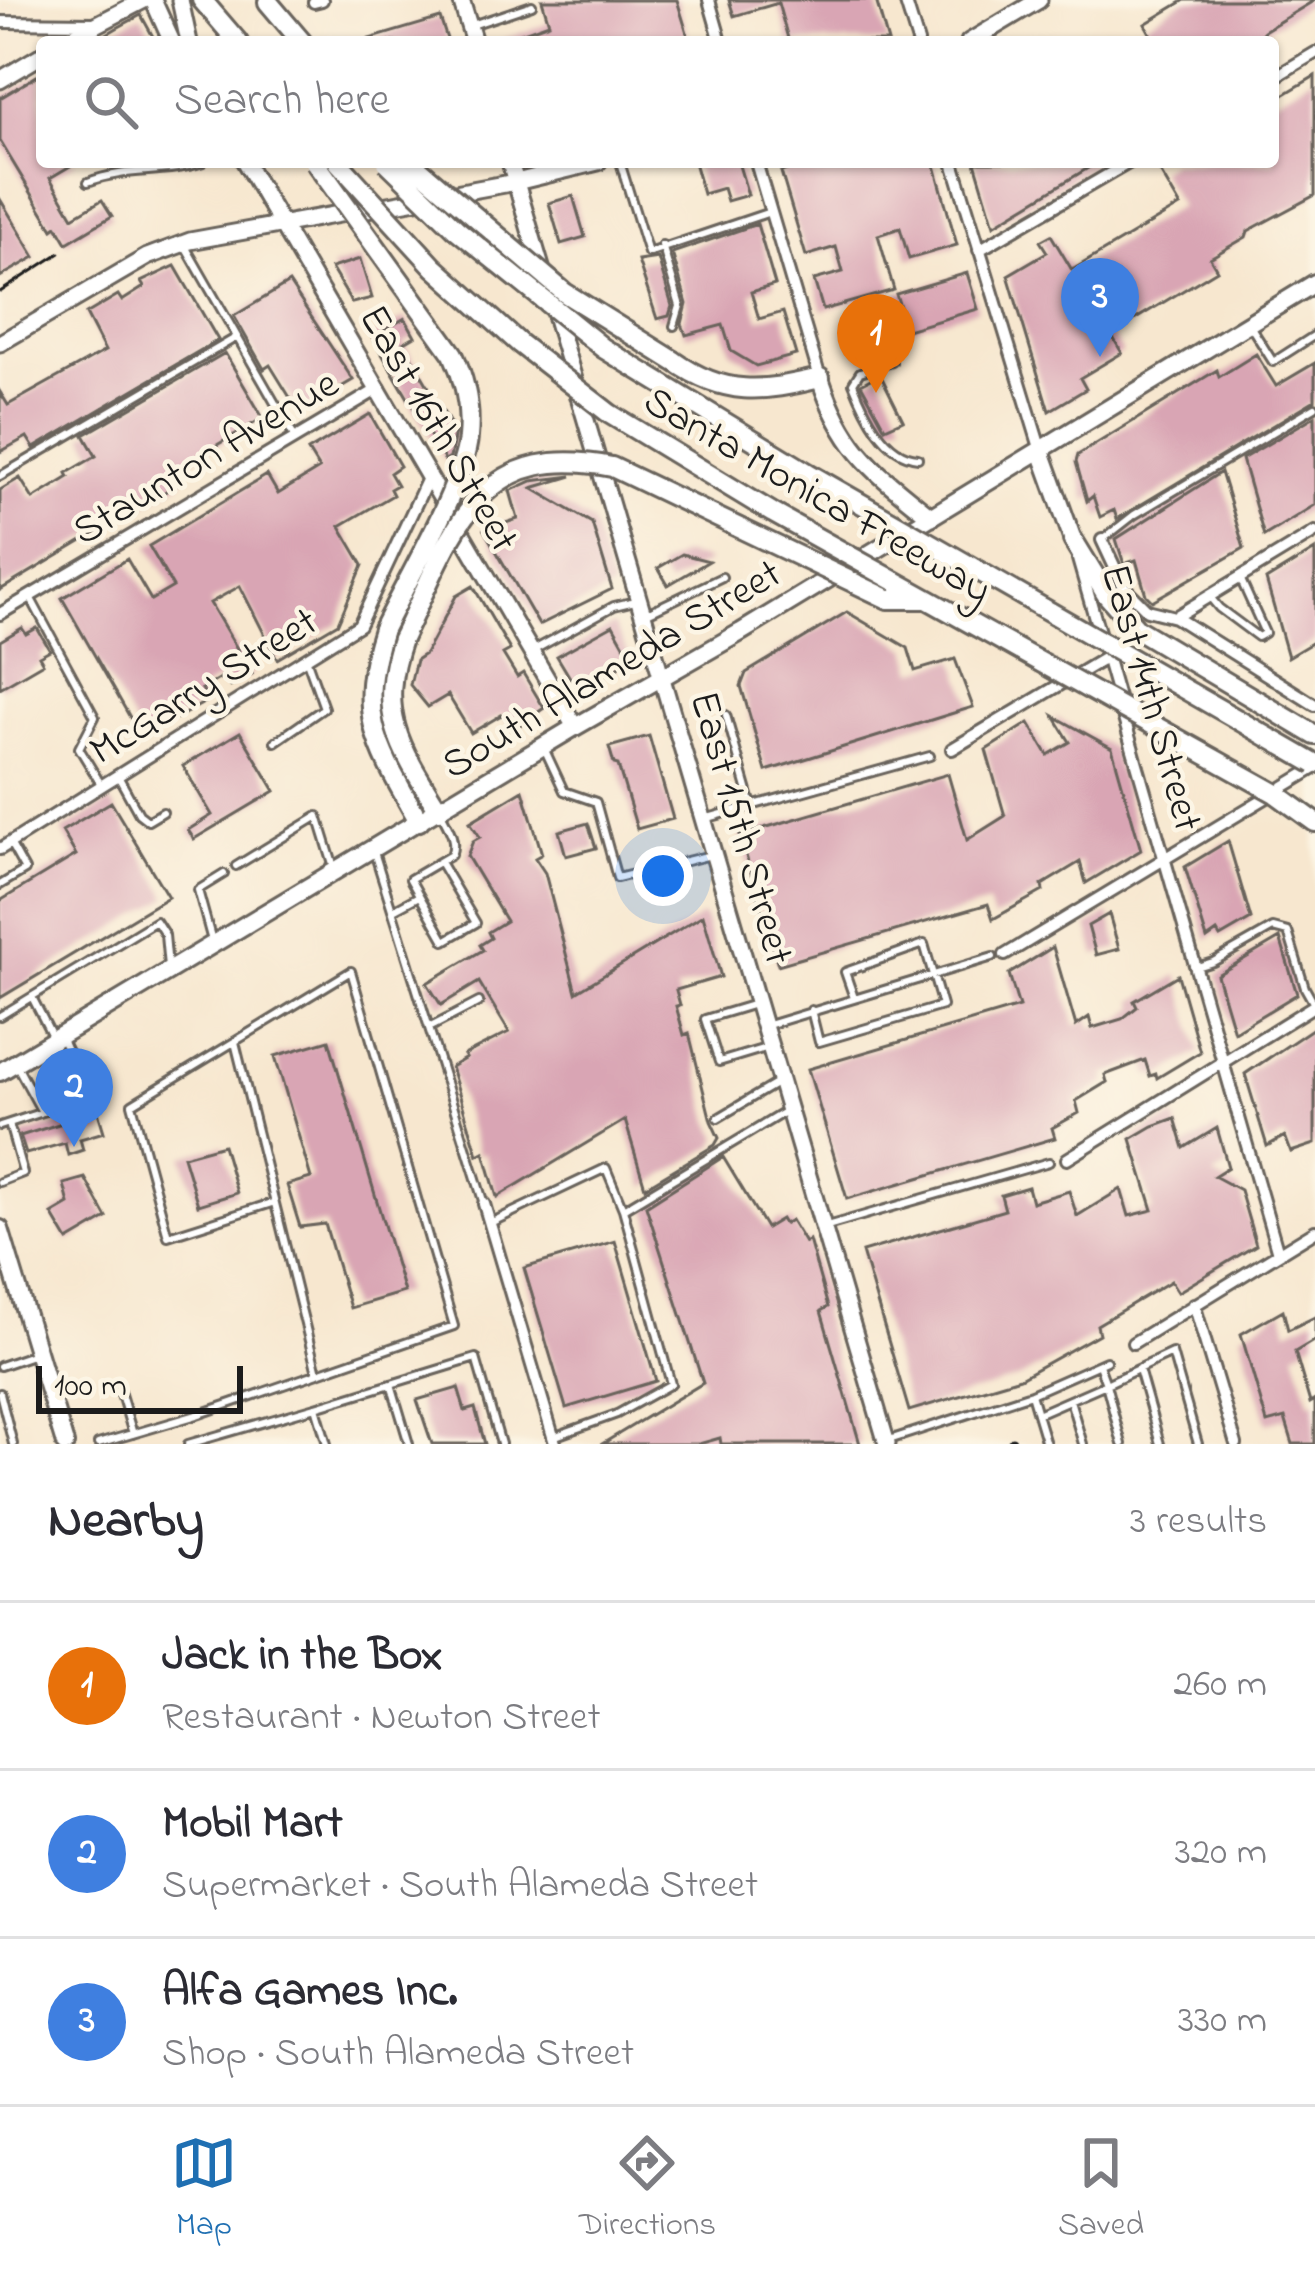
<!DOCTYPE html>
<html lang="en">
<head>
<meta charset="utf-8">
<style>
	:root { --surface:#fff; --page:#f2f2f3; --text:#2b2b33; --muted:#7c7c81; --line:#e1e1e2; --accent:#1f6fb2 }
	body { margin:0; font-family:"Indie Flower",sans-serif; background:var(--page); color:var(--text) }
	.scale { position:absolute; left:36px; bottom:30px; width:207px; box-sizing:border-box; padding-left:12px; border:6px solid #1c1c1c; border-top:0; font-size:33px; line-height:42px; white-space:nowrap; color:#1c1c1c; -webkit-text-stroke:9px #fcf5e5; paint-order:stroke }
	.you { position:absolute; left:663px; top:876px; width:42px; height:42px; margin:-30px; border:9px solid #fff; border-radius:50%; background:#1a73e8; box-shadow:0 0 0 18px #1a73e833 }
	.badge { display:grid; place-items:center; width:78px; height:78px; border-radius:50%; background:var(--accent); color:#fff; font-size:39px; font-weight:700 }
	.pin { position:absolute; translate:-50% -99px; filter:drop-shadow(0 3px 6px #0008) }
	.pin::after { content:''; position:absolute; top:63px; width:42px; height:36px; background:inherit; clip-path:polygon(0 0,100% 0,50% 100%) }
	.list { margin:0; padding:0; list-style:none }
	h2 { display:flex; justify-content:space-between; align-items:center; height:156px; margin:0; padding:0 48px; font-size:51px }
	h2 small { font-size:39px; font-weight:400; color:var(--muted) }
	.list li { display:grid; grid-template-columns:78px 1fr auto; gap:36px; align-items:center; box-sizing:border-box; height:168px; padding:0 48px; border-top:3px solid var(--line) }
	.list b { display:block; font-size:45px; white-space:nowrap }
	.list p { margin:0; font-size:39px; white-space:nowrap; color:var(--muted) }
	.list em { font-size:39px; font-style:normal; color:var(--muted) }
	.icon { flex:none; width:66px; height:66px; fill:none; stroke:currentColor; stroke-width:2; stroke-linecap:round; stroke-linejoin:round }
	.map { position:relative; flex:none; width:1315px; height:1444px; overflow:hidden }
	.search { position:absolute; background:var(--surface); box-shadow:0 3px 9px #0004; left:36px; right:36px; top:36px; height:132px; display:flex; align-items:center; gap:30px; box-sizing:border-box; padding:0 42px; border-radius:12px; color:var(--muted); font-size:45px }
	.sheet { height:660px; background:var(--surface) }
	nav { display:flex; justify-content:space-around; align-items:center; box-sizing:border-box; height:168px; border-top:3px solid var(--line); background:var(--surface); font-size:33px; color:var(--muted) }
	nav a { display:grid; justify-items:center; gap:6px }
	nav .on { color:var(--accent) }
	.map>svg:first-child { display:block }
</style>
</head>
<body>
<div class="map">
<svg width="1315" height="1444" viewBox="0 0 1315 1444">
	<rect width="100%" height="100%" fill="#fcf5e5"/>
	<filter id="ink" filterUnits="userSpaceOnUse"><feTurbulence type="fractalNoise" baseFrequency=".00833" numOctaves="2"/><feDisplacementMap in="SourceGraphic" scale="24" xChannelSelector="R" yChannelSelector="G"/><feConvolveMatrix kernelMatrix="1 2 1 2 8 2 1 2 1" color-interpolation-filters="sRGB"/></filter>
	<filter id="wash" filterUnits="userSpaceOnUse"><feTurbulence type="fractalNoise" baseFrequency=".004" numOctaves="4" result="noise"/><feDisplacementMap in="SourceGraphic" scale="48" xChannelSelector="R" yChannelSelector="G"/><feGaussianBlur stdDeviation="2.7" result="paint"/><feColorMatrix in="noise" values="0 0 0 0 0 0 0 0 0 0 0 0 0 0 0 0 0 1.4 0 .05"/><feComposite in="paint" operator="in"/></filter>
	<g filter="url(#wash)">
		<rect width="100%" height="100%" fill="#f7e7cf"/>
		<g id="blocks">
			<path fill="#d9a5b4" d="M542,0H677L688,36L669,42H495L549,23Z
				M729,0H876L888,42H789L778,3L734,16Z
				M1185,0H1315L1264,31L1254,42H1155L1145,24Z
				M141,15L156,42H93L117,28Z
				M440,18L448,42H369V39Z
				M42,73V162H77L50,178L73,217L102,200L112,216L67,243L57,226L53,229L0,141V98Z
				M1315,76V195L1248,231L1246,237L1210,258L1217,270L1111,334L1122,353L1080,378L1086,389L1049,411L1008,275L1047,252L1040,241L1051,235L1072,270L1180,206L1159,170L1172,162H1273V101Z
				M694,162H738L748,195L727,201L723,188L703,194Z
				M811,162H934L957,245L909,259L900,228L878,235L894,290L823,310L814,280L843,272L836,247L806,256L781,172Z
				M975,162H1098L994,225Z
				M573,196L585,237L561,244L549,203Z
				M0,199L35,257L0,277Z
				M757,224L775,285L751,292L759,319L783,312L796,355L756,366L731,351L723,325L686,335L682,324L687,304L672,253Z
				M658,258L672,306L669,316L657,319L638,261Z
				M360,259L372,298L352,303L331,268Z
				M175,266L218,340L34,448L27,437L0,452V392L8,405L105,351L86,314L118,295L122,301L144,287L141,282Z
				M967,273L978,309L907,330L896,294Z
				M289,283L353,380L299,412L270,365L264,369L234,316Z
				M405,318L415,336L403,343L455,432L450,458L445,461L372,337Z
				M225,353L263,418L176,469L183,481L0,590V490L20,478L33,499L69,477L67,473L96,456L84,435Z
				M1256,354L1276,386L1315,363V400L1117,519L1114,510L1100,517L1093,496L1087,501L1076,462L1078,455L1217,370L1219,377Z
				M880,374L903,420L885,428L861,384Z
				M370,414L400,466L390,473L397,485L390,489L393,495L340,526L363,565L338,623L277,659L240,586L210,603L252,674L230,687L224,676L202,689L209,700L143,737L140,735L62,598L127,559L151,600L173,587L149,546L267,475L278,494L319,469L308,451Z
				M1315,416V505L1264,536L1242,459Z
				M1221,472L1244,548L1152,601L1146,595L1136,560L1124,564L1116,539Z
				M572,476L532,488L592,523L612,589L539,625L484,530L518,519L510,491L532,481Z
				M1315,550V641L1288,657L1266,580Z
				M682,554L709,561L668,585L658,568Z
				M473,586L510,650L503,654L517,677L523,673L544,708L513,730L503,714L471,733L448,695L428,707L410,685L416,660L425,654L456,596Z
				M847,612L908,648L915,671L955,659L973,707L766,771L741,686L746,673Z
				M613,625L632,659L578,691L557,656Z
				M22,628L26,634L37,628L50,650L39,656L43,663L0,688V641Z
				M1054,716L1112,748L1141,850L1086,883L1080,862L1042,885L1043,891L993,919L988,904L778,965L740,835L948,774L967,840L1005,816L986,750L1029,723L1048,755L1070,742Z
				M240,732L275,791L194,839L188,830L212,815L183,766Z
				M649,736L673,819L637,829L618,765L614,764L609,747Z
				M523,790L542,854L535,858L545,873L576,992L703,915L721,977L676,990L680,1005L676,1006L684,1035L689,1033L711,1121L719,1138L715,1145L645,1187L625,1120L497,1197L484,1152L478,1155L451,1067L466,1058L464,1055L509,1032L479,982L441,1005L427,983L483,950L480,945L491,938L488,932L506,921L467,856L473,841L480,837L470,822Z
				M111,802L168,897L0,998V901L76,855L62,831Z
				M588,823L596,848L566,856L559,831Z
				M1228,841L1251,919L1220,937L1217,932L1207,939L1185,867Z
				M1109,914L1119,949L1096,955L1088,926Z
				M1280,938L1297,994L1234,1032L1217,975Z
				M1053,947L1076,1026L1089,1017L1092,1028L1122,1019L1137,1007L1134,1001L1178,975L1200,1052L1157,1078L1156,1074L1150,1076L1145,1060L1105,1075L1107,1082L1076,1101L1079,1113L1052,1128L1055,1138L847,1199L808,1069L1019,1007L1009,974Z
				M1315,1027V1144L1291,1152L1285,1136L1267,1146L1245,1074Z
				M329,1040L404,1292L350,1308L325,1224L300,1227L287,1185L311,1178L275,1056Z
				M98,1112L104,1132L80,1139L83,1150L68,1155L65,1143L26,1154L20,1136Z
				M1175,1118L1184,1148L1217,1128L1228,1167L1214,1176L1240,1190L1256,1245L1178,1292L1171,1281L1097,1325L1099,1334L1020,1378L909,1411L862,1252L1005,1210L1001,1195L1028,1187L1032,1202L1069,1191L1077,1216L1121,1189L1129,1216L1153,1210L1131,1139L1153,1126Z
				M223,1145L237,1193L198,1205L183,1156Z
				M723,1157L766,1228L781,1219L784,1224L791,1220L805,1243L809,1240L828,1307L821,1311L860,1444H721L720,1438L699,1444H602L703,1383L646,1206Z
				M85,1178L107,1218L68,1241L52,1214L69,1204L64,1184Z
				M615,1241L656,1381L566,1408L524,1268Z
				M1283,1310L1288,1330L1315,1317V1340L1295,1352L1310,1403L1315,1400V1444H1293L1285,1418L1267,1423L1241,1334Z
				M458,1388L465,1411L475,1408L485,1444H432L417,1400Z"/>
		</g>
	</g>
	<g filter="url(#ink)">
		<use href="#blocks" fill-opacity="0" stroke="#69635b" stroke-width="3"/>
		<g fill="none" stroke-linecap="round" stroke-linejoin="round">
			<g stroke="#69635b" stroke-width="12">
				<path id="lane" d="M472,25L532,5
					M620,162L648,253L770,212
					M88,182C126,167 165,175 203,162
					M662,245L680,306L674,326
					M185,246L295,438
					M1251,327L1273,362L1315,335
					M892,362L860,372L853,383C865,413 884,455 918,458
					M0,476L237,337
					M1102,540L1134,515L1315,407
					M1209,596L1219,608L1258,637L1265,633L1240,578
					M30,597L95,717L79,748L102,786
					M647,613L722,577
					M534,650L614,606L635,601
					M726,715L752,806
					M275,742L324,708L306,658
					M544,748L564,791L596,802L617,878L711,855
					M118,776L139,814L148,821L163,812
					M440,811C447,825 458,840 451,855L410,879L445,941L476,923L440,862
					M708,818L930,756
					M374,852L484,1204
					M236,866L318,816L334,868
					M0,885L25,870L10,843
					M393,910L419,896
					M212,941L198,890L224,874
					M1197,967L1213,962L1273,928L1288,932L1305,988L1314,1004
					M32,997L52,1036
					M755,1004L705,1019L719,1062L769,1047
					M811,1010L819,1042L942,1006L924,944L845,972L854,998
					M0,1016L156,921L165,935L168,967
					M768,1025L993,957
					M429,1028L479,1002
					M235,1042L317,1373
					M17,1066L42,1112
					M718,1118L777,1083
					M0,1126L89,1097L62,1039
					M0,1182L23,1173L9,1124
					M623,1209L786,1111
					M490,1223L606,1168L623,1209L671,1384L617,1414L553,1437
					M827,1226L1049,1162
					M1099,1365L1106,1384L1172,1353L1198,1444
					M0,1366L35,1354
					M1139,1369L1160,1444
					M391,1384L409,1444
					M120,1391L133,1434
					M0,1393L13,1444
					M1031,1394L1046,1444
					M1070,1400L1083,1444
					M316,1407L476,1358L501,1444
					M1037,1414L1106,1384L1122,1444
					M889,1440L1031,1394L1106,1361
					M98,1444L197,1415L454,1326L351,971L132,1104L168,1236L272,1203
					M188,1444L316,1407L327,1444"/>
			</g>
			<g stroke="#69635b" stroke-width="16">
				<path id="street" d="M709,0L721,42
					M905,0L918,42
					M314,2L322,0
					M0,22L96,23
					M1273,78L1315,53
					M756,162L820,378
					M953,162L1041,451
					M979,250L1130,162
					M1102,540L1124,587L1147,610L1175,617L1315,705
					M1078,559L1278,1253
					M0,614L380,388
					M1175,617L1315,532
					M952,749L1105,658
					M0,849L359,625L430,474
					M1005,955L1315,768
					M1067,1159L1315,1005
					M484,1204L555,1443
					M1194,1304L1236,1444
					M1133,1343L1315,1231"/>
			</g>
			<g stroke="#69635b" stroke-width="21">
				<path id="secondary" d="M153,0L172,42
					M180,0L189,42
					M461,0L474,42
					M63,42L144,0
					M969,42L1039,0
					M0,80L42,55
					M245,162L575,727
					M510,162L887,1444
					M0,343L147,257L190,241L516,182L598,162"/>
			</g>
			<g stroke="#69635b" stroke-width="22">
				<path id="primary" d="M820,378C845,452 873,470 931,517
					M1041,451L1073,540
					M0,1072L575,727L741,632L1315,283
					M0,1229L65,1444"/>
			</g>
			<g stroke="#69635b" stroke-width="24">
				<path id="highway" d="M202,0L238,42
					M268,2L302,42
					M674,361C725,397 762,392 820,378
					M1073,540L1106,594L1137,629L1315,735
					M383,629C355,715 377,747 419,821
					M402,639C376,713 400,748 439,810
					M1275,793L1315,822"/>
			</g>
			<use href="#lane" stroke="#fff" stroke-width="6"/>
			<use href="#street" stroke="#fff" stroke-width="10"/>
			<use href="#secondary" stroke="#fff" stroke-width="15"/>
			<use href="#primary" stroke="#fff" stroke-width="16"/>
			<use href="#highway" stroke="#fff" stroke-width="18"/>
			<path stroke="#1c1c1c" stroke-width="3" d="M0,292L60,253"/>
			<g stroke="#1c1c1c" stroke-width="9">
				<path id="rail" d="M1012,1441L1013,1444"/>
			</g>
			<use href="#rail" stroke="#fcf5e5" stroke-width="4.5" stroke-dasharray="14" stroke-linecap="butt"/>
			<g stroke="#69635b" stroke-width="24" stroke-linecap="butt">
				<path id="highway-bridge" d="M315,162L453,354C465,380 471,407 468,437C465,482 405,584 383,629
					M338,162L434,267L520,344L610,414L773,513L1275,793
					M387,162L456,229L603,348L808,473L1315,764
					M411,162L565,293L674,361
					M402,639C452,537 474,439 612,467L888,599H926"/>
			</g>
			<use href="#highway-bridge" stroke="#fff" stroke-width="18"/>
		</g>
	</g>
	<g text-anchor="middle" stroke-width="9" stroke-linejoin="round" paint-order="stroke">
		<g font-size="42" fill="#1c1c1c" stroke="#fcf5e5">
			<text transform="translate(441 427) rotate(60)" y="15">East 16th Street</text>
			<text transform="translate(204 455) rotate(-31)" y="15">Staunton Avenue</text>
			<text transform="translate(819 493) rotate(30)" y="15">Santa Monica Freeway</text>
			<text transform="translate(610 667) rotate(-31)" y="15">South Alameda Street</text>
			<text transform="translate(202 684) rotate(-32)" y="15">McGarry Street</text>
			<text transform="translate(1154 697) rotate(74)" y="15">East 14th Street</text>
			<text transform="translate(744 827) rotate(74)" y="15">East 15th Street</text>
		</g>
	</g>
</svg>
<div class="scale">100 m</div>
<div class="you"></div>
<div class="pin badge" style="left:876px;top:393px;background:#e8710a">1</div>
<div class="pin badge" style="left:74px;top:1147px;background:#3f7fe0">2</div>
<div class="pin badge" style="left:1100px;top:357px;background:#3f7fe0">3</div>
<div class="search"><svg class="icon" aria-label="search" viewBox="0 0 24 24"><circle cx="10" cy="10" r="6"/><path d="M15 15l6 6"/></svg>Search here</div>
</div>
<section class="sheet">
<h2>Nearby<small>3 results</small></h2>
<ul class="list">
<li><span class="badge" style="background:#e8710a">1</span><div><b>Jack in the Box</b><p>Restaurant · Newton Street</p></div><em>260 m</em></li>
<li><span class="badge" style="background:#3f7fe0">2</span><div><b>Mobil Mart</b><p>Supermarket · South Alameda Street</p></div><em>320 m</em></li>
<li><span class="badge" style="background:#3f7fe0">3</span><div><b>Alfa Games Inc.</b><p>Shop · South Alameda Street</p></div><em>330 m</em></li>
</ul>
</section>
<nav>
<a class="on"><svg class="icon" aria-label="map" viewBox="0 0 24 24"><path d="M3 6l6-2 6 2 6-2v14l-6 2-6-2-6 2zM9 4v14M15 6v14"/></svg>Map</a>
<a><svg class="icon" aria-label="directions" viewBox="0 0 24 24"><path d="M12 3l9 9-9 9-9-9zM9 14v-3h6M13 9l2 2-2 2"/></svg>Directions</a>
<a><svg class="icon" aria-label="saved" viewBox="0 0 24 24"><path d="M7 4h10v16l-5-4-5 4z"/></svg>Saved</a>
</nav>
</body>
</html>
